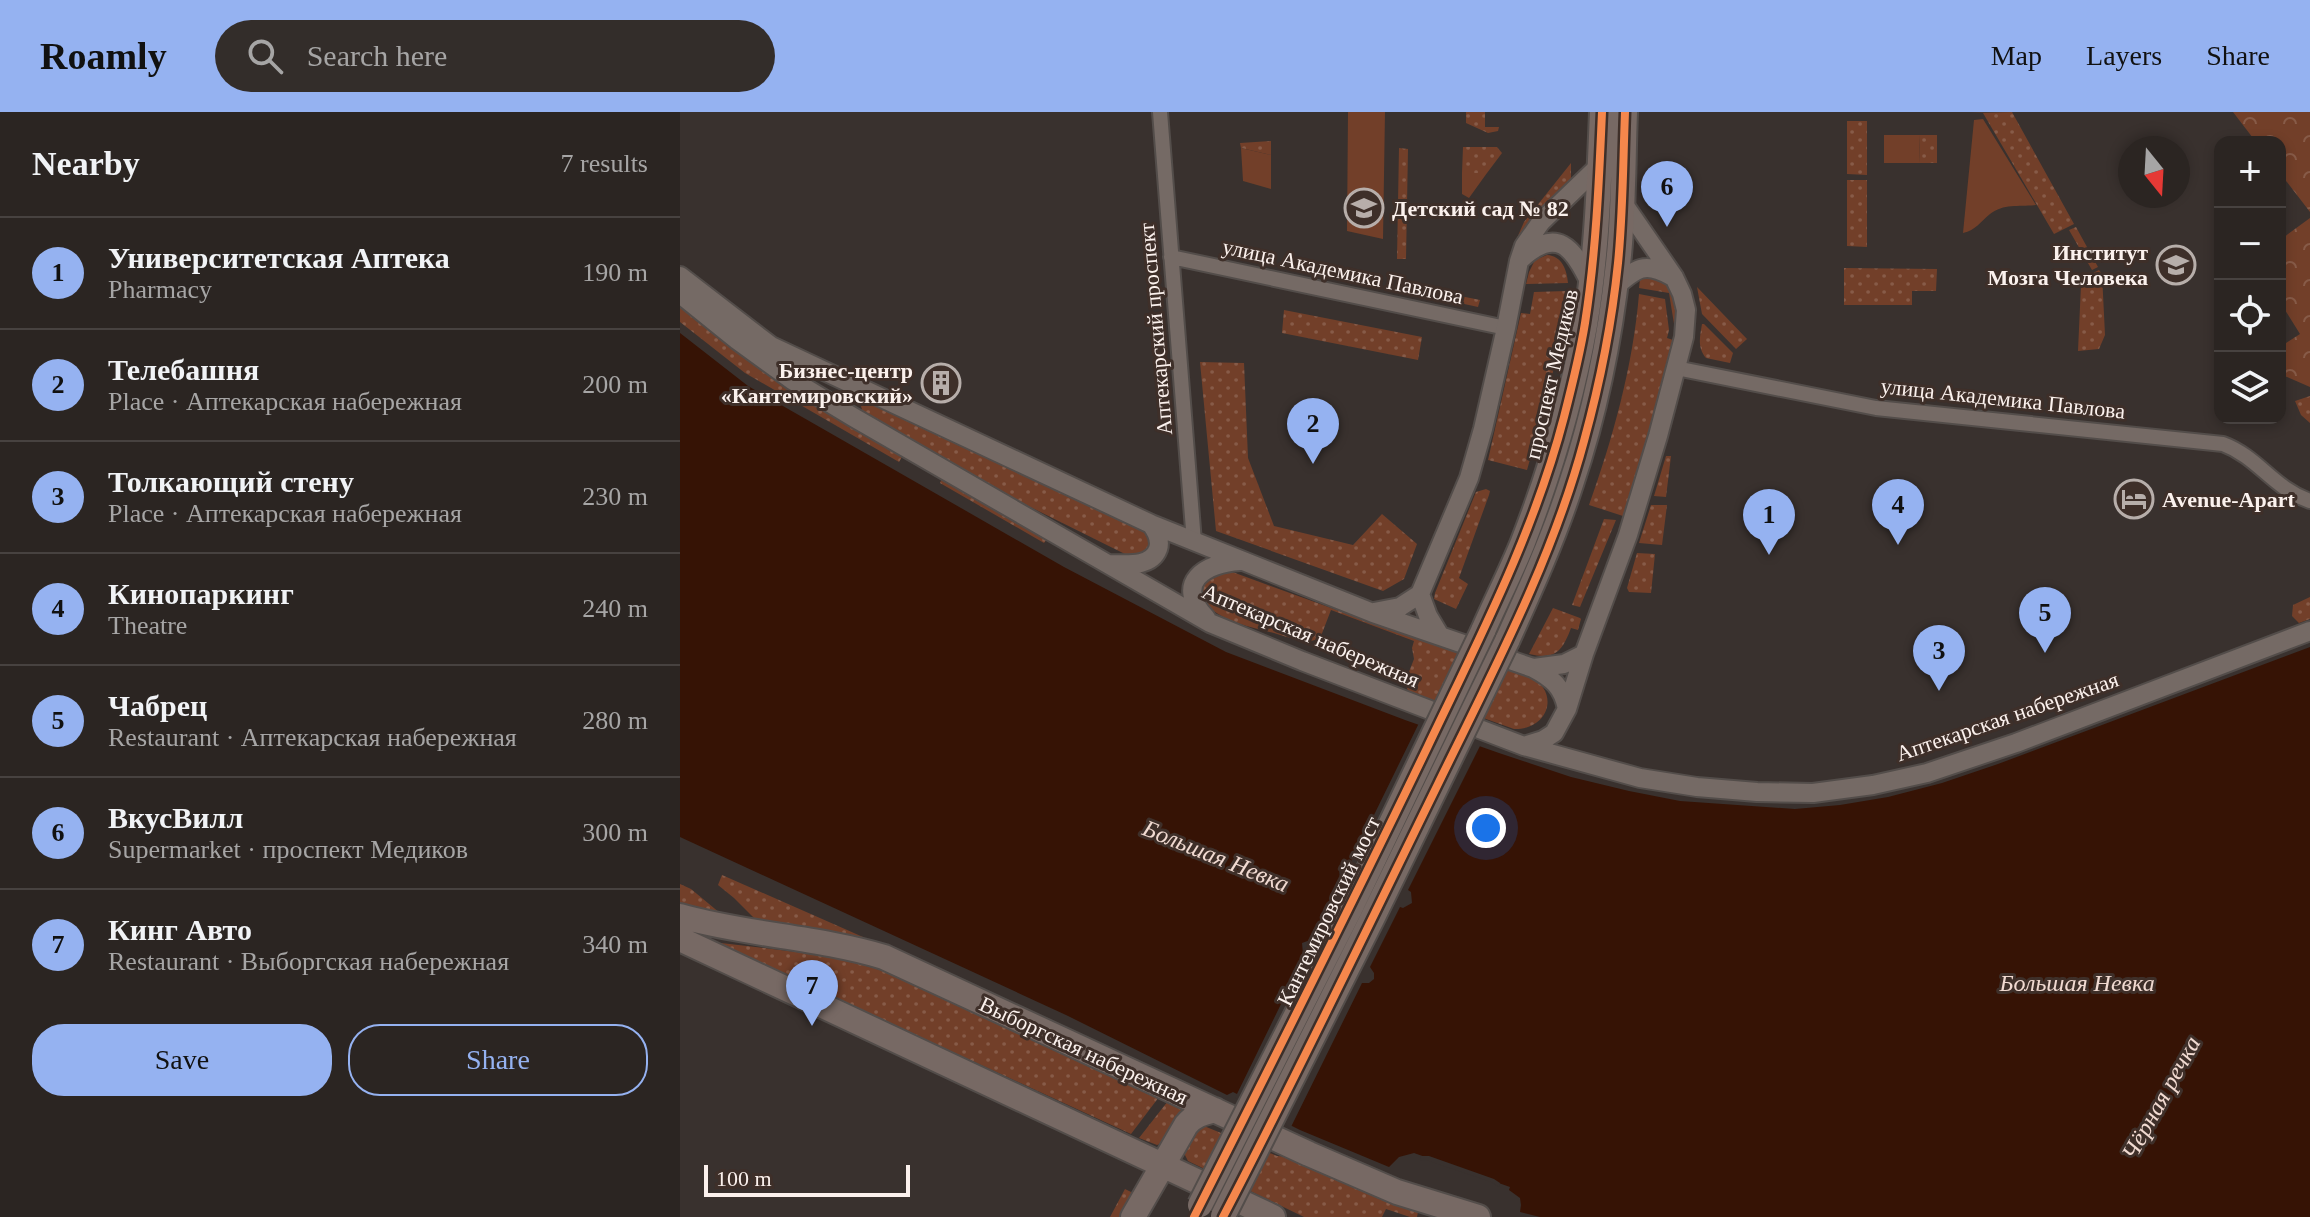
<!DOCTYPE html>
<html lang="en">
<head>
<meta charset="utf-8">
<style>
	:root { --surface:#2b2522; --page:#332d2a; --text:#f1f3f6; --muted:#a6a5a5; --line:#474240; --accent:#95b2f1 }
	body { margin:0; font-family:Georgia,serif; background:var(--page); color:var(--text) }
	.controls { position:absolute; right:24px; top:24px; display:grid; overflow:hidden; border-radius:16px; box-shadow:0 4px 12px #0003 }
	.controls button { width:72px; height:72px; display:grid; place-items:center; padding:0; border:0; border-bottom:2px solid var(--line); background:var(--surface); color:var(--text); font:40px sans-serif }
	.compass { position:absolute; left:1438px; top:24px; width:72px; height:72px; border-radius:50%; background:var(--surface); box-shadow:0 4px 12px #0003; rotate:162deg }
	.scale { position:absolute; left:24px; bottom:20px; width:206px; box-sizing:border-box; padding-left:8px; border:4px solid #fbf1ed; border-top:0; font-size:22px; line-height:28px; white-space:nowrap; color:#fbf1ed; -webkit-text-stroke:6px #3e2f29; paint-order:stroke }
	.you { position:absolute; left:806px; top:716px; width:28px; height:28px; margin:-20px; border:6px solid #fff; border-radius:50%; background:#1a73e8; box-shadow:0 0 0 12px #1a73e833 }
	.badge { display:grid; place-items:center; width:52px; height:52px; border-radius:50%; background:var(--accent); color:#111; font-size:26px; font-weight:700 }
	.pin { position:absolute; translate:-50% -66px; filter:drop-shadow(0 2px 4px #0008) }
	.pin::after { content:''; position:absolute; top:42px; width:28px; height:24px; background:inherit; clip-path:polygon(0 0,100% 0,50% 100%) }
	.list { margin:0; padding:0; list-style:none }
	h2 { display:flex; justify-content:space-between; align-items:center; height:104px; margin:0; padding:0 32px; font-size:34px }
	h2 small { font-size:26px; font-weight:400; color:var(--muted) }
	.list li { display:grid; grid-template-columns:52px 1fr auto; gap:24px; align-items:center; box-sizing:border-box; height:112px; padding:0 32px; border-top:2px solid var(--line) }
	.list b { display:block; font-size:30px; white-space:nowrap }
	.list p { margin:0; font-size:26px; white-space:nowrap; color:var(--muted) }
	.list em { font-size:26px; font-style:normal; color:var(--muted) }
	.actions { display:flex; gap:16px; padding:24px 32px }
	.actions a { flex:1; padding:18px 0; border:2px solid var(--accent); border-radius:32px; text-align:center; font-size:28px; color:var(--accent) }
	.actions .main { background:var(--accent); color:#111 }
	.icon { flex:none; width:44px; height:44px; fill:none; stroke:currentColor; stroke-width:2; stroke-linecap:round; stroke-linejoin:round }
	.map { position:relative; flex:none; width:1630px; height:1105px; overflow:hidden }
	header { display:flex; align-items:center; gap:48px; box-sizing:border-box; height:112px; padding:0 40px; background:var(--accent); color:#111 }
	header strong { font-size:38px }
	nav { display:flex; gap:44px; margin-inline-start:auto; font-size:28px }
	.search { width:560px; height:72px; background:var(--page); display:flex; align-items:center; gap:20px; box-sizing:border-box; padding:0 28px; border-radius:44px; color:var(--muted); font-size:30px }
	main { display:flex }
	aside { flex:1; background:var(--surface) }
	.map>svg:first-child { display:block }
</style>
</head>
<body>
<header>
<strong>Roamly</strong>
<div class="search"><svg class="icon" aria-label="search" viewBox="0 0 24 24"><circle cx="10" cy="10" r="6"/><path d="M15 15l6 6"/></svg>Search here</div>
<nav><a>Map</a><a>Layers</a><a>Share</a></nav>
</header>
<main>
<aside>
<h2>Nearby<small>7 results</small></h2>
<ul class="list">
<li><span class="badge">1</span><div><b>Университетская Аптека</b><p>Pharmacy</p></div><em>190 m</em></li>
<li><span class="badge">2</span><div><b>Телебашня</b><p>Place · Аптекарская набережная</p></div><em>200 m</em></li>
<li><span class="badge">3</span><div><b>Толкающий стену</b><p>Place · Аптекарская набережная</p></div><em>230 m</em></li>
<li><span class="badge">4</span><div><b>Кинопаркинг</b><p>Theatre</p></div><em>240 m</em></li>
<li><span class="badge">5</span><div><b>Чабрец</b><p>Restaurant · Аптекарская набережная</p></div><em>280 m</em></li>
<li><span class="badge">6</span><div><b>ВкусВилл</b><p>Supermarket · проспект Медиков</p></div><em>300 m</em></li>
<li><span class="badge">7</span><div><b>Кинг Авто</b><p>Restaurant · Выборгская набережная</p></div><em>340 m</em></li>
</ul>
<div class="actions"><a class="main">Save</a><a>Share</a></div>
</aside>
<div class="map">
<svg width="1630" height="1105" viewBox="0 0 1630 1105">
	<defs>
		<pattern id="grass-dots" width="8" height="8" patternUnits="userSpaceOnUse" patternTransform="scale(2)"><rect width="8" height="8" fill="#723f29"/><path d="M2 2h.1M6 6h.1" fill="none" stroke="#875b48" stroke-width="1.8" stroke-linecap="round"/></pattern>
		<pattern id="forest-crowns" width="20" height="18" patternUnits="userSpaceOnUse" patternTransform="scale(2)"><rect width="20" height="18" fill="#723f29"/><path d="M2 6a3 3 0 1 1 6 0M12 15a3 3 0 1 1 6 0" fill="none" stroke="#875b48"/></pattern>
	</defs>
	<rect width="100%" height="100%" fill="#39312e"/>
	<path fill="url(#grass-dots)" d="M786,0H805V15H819L818,19L808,21L786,11Z
		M1332,0L1394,112L1374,122L1303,1H1291Z
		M1167,9H1187V63L1167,62Z
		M1240,23H1257V51H1239Z
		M591,29V43L561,36L560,31Z
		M783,35H817L822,41L807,61H782Z
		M719,36L728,37L726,147H717Z
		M891,51V67L853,104L837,126L844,110Z
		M1167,68H1187V135L1167,134Z
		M1396,115L1418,155L1412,158L1389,118Z
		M867,143C882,144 887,158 888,171L846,172L849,160L855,148Z
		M1164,156L1257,157L1256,179H1232V193H1164Z
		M1419,158L1422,162L1425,223L1419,237L1398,239L1401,173L1399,168Z
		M975,164C997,178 998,193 995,218L989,181L959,176L960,167Z
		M717,171L800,188L798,195L716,177Z
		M1017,175L1067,227L1056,237L1022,202Z
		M887,179C880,241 864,299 847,358L808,348L841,201L850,202L854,180Z
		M959,182L985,187L989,218L987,226L993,228L970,321L943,404L909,393C933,326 953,254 959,182Z
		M0,192L107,275L223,343L219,350L65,261L0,210Z
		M604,198L742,225L738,248L602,221Z
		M1022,212H1024L1053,241L1050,251L1026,246C1017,235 1020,225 1022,212Z
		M520,250L564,251L568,346L594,414L673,433L702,402L737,432L724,467L703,479L536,419Z
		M1630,284V311L1621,303L1615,289Z
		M187,289L467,420L471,424L472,439L453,446L318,379L183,302L181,294Z
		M986,344H991L986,385L974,384Z
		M262,366L367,427L364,431L260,371Z
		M806,377L810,379L809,383L779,466L788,472L776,497L754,487L755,481L796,380Z
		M971,393H987L982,433L959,431Z
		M924,407L936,408L900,495L892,493Z
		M957,441L975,442L971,481L949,480L947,476Z
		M547,458L720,521L850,564C881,581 868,618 834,617L728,579L725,570L734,547L732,536L734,529L651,498L641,524C636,528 637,528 630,529C618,530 605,524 594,521C574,516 523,506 522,480C521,465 536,462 547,458Z
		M1630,485V507L1619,511L1612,504L1613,493Z
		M873,496L900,506L901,507L898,518L891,516C882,540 875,548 849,542Z
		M42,763L183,825L185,828L82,814L54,786L38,773Z
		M0,772L11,777L52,811L30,805L0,791Z
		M41,831C98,838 155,842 209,861L479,985L451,1022L40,833Z
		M488,989L499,994L502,1000L485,1030L477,1033L459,1026Z
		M524,1014L597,1044L612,1045L670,1072L738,1100L737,1105H730L706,1097L702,1105H624L508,1049L503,1039L514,1018Z
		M445,1077L455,1082L442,1105H430Z"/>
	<path fill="url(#forest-crowns)" d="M1553,0H1630V100L1600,61V30H1576Z
		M1630,106V275L1600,262V235L1620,222L1600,190V128Z"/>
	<path fill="#723f29" d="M668,0H705L703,127L667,119Z
		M1303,7L1356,93C1340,95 1324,91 1310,102C1300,110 1296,118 1283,121L1294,8Z
		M1204,23H1240L1239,51H1204Z
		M561,36L591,43V77L563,69Z
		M782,61H807L789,86L782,82Z"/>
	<path fill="#361305" d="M0,221L68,274L384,455L546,540L725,608L819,641L891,665L949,679L1000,689L1115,697L1160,693L1208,685L1262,671L1318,652L1630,535V1105H860L840,1100L841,1093L840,1086L829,1078L830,1075L734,1041L719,1045L709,1055L620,1018L608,1012L607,1007L553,980L547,983L386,903L0,725Z"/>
	<path fill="#39312e" d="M740,609L802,630L728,778L731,780L732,791L723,796L720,795L690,855L694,861V867L689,871H682L610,1017L604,1010L555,986L625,843L623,842L622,831L633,827L662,769L660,767L659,757L663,753L670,752Z
		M741,1044H749L814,1067L820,1071L819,1075L811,1070L749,1049L740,1048Z"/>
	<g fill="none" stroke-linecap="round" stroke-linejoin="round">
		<g stroke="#534d4a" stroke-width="18">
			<path id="minor" d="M480,0L514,430
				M491,145L826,216
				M996,256L1196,296L1543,332C1578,345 1594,377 1630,389"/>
		</g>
		<g stroke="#534d4a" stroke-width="22">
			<path id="tertiary" d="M841,147C877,114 893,135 910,171
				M0,164L91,234L471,412L693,501L853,556C872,566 883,575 887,597
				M935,175C956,156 965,149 991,164
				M0,182L57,228L112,268L173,305L530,511L622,549L844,634L960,666L1017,675L1077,680L1133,681L1193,673L1247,661L1336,631L1630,519
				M429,452C445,452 471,456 478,437C481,428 477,420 471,412
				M740,482L748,504L760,524
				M694,500L720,495L740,482L789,366L803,317L826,216L839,149L844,134L861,110L919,54
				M526,506C493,471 525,451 560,449
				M854,556L884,552L904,542
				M844,634L863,628L874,621L887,597L904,542L948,423L978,324L1004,225L1006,198L1002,182L994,165L941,88"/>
		</g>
		<g stroke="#534d4a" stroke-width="28">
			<path id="primary" d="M803,519C816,489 831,460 843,430C870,360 892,287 905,213C917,143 919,71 922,0
				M827,529C850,478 874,425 891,372C915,301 930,226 938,152C944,102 943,50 945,0
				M0,804C67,823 137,825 204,845L629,1042L717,1080L798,1105
				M0,827L593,1105
				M453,1105L506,1013C514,1003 523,1001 535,998"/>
		</g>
		<use href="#minor" stroke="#756a65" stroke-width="14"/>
		<use href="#tertiary" stroke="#756a65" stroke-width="18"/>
		<use href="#primary" stroke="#776964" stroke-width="24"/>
		<g stroke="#534d4a" stroke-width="28" stroke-linecap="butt">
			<path id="primary-bridge" d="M520,1093L670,797L803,519
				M543,1104L692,807L827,529"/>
		</g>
		<use href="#primary-bridge" stroke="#776964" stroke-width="24"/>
		<g stroke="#3e2f29" stroke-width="13">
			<path id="cycleway" d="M514,1105C593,949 672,792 748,634C799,527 854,421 884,305C892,274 900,242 905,211C916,141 919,70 922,0
				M543,1105C617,963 687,817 758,672C812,561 872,449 904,329C920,271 932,210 938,151C943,101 943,50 945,0"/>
		</g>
		<use href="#cycleway" stroke="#f5874c" stroke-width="8"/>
	</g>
	<defs>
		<g id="school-ring" transform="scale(2)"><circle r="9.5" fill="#3e2f29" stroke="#b7aeaa" stroke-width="1.5"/><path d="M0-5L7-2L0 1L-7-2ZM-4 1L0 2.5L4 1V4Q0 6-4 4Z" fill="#b7aeaa"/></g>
		<g id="university-ring" transform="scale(2)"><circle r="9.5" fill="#3e2f29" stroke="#b7aeaa" stroke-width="1.5"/><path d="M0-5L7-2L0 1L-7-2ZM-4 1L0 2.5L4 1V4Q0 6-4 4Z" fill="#b7aeaa"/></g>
		<g id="building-ring" transform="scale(2)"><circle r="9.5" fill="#3e2f29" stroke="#b7aeaa" stroke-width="1.5"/><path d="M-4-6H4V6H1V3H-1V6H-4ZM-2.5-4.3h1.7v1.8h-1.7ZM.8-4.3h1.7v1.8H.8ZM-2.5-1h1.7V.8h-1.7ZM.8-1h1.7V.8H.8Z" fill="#b7aeaa"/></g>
		<g id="hotel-ring" transform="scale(2)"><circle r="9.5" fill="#3e2f29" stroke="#b7aeaa" stroke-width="1.5"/><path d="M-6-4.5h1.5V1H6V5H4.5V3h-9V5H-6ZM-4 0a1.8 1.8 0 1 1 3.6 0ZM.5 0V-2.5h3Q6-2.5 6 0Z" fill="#b7aeaa"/></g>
	</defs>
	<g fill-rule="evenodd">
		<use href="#school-ring" x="684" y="96"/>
		<use href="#university-ring" x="1496" y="153"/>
		<use href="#building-ring" x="261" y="271"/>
		<use href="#hotel-ring" x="1454" y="387"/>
	</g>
	<g text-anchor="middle" stroke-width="6" stroke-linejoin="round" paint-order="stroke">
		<g font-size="22" font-weight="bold" fill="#fbf1ed" stroke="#3e2f29" text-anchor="start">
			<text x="712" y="104">Детский сад № 82</text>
			<text x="1468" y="148" text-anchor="end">Институт<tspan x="1468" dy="25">Мозга Человека</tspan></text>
			<text x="233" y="266" text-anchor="end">Бизнес-центр<tspan x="233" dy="25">«Кантемировский»</tspan></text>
			<text x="1482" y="395">Avenue-Apart</text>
		</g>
		<g font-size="22" fill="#fbf1ed" stroke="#3e2f29">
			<text transform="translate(663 159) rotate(12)" y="8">улица Академика Павлова</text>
			<text transform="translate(475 217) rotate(-95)" y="8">Аптекарский проспект</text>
			<text transform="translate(871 262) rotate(-77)" y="8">проспект Медиков</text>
			<text transform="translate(1323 286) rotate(6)" y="8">улица Академика Павлова</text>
			<text transform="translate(631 523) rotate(23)" y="8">Аптекарская набережная</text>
			<text transform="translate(1327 604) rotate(-19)" y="8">Аптекарская набережная</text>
			<text transform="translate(648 799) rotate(-64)" y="8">Кантемировский мост</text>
			<text transform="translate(404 938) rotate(25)" y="8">Выборгская набережная</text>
		</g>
		<g font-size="24" font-style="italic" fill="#f1dad1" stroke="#3e2f29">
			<text transform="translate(536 744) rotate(22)" y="8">Большая Невка</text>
			<text x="1397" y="879">Большая Невка</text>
			<text transform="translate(1481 986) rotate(-61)" y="8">Чёрная речка</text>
		</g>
	</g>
</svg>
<div class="controls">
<button>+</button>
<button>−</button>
<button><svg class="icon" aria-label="locate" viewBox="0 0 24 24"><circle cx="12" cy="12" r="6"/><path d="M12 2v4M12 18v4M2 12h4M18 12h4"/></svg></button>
<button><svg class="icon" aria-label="layers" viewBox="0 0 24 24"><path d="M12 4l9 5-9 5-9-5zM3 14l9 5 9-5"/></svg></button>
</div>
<svg class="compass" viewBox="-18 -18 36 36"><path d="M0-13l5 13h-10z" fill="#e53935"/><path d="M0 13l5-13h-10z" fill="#a6a5a5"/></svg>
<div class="scale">100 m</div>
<div class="you"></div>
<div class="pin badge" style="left:1089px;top:443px">1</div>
<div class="pin badge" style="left:633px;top:352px">2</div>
<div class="pin badge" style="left:1259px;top:579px">3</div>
<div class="pin badge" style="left:1218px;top:433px">4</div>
<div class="pin badge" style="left:1365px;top:541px">5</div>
<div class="pin badge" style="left:987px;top:115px">6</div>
<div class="pin badge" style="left:132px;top:914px">7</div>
</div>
</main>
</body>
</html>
